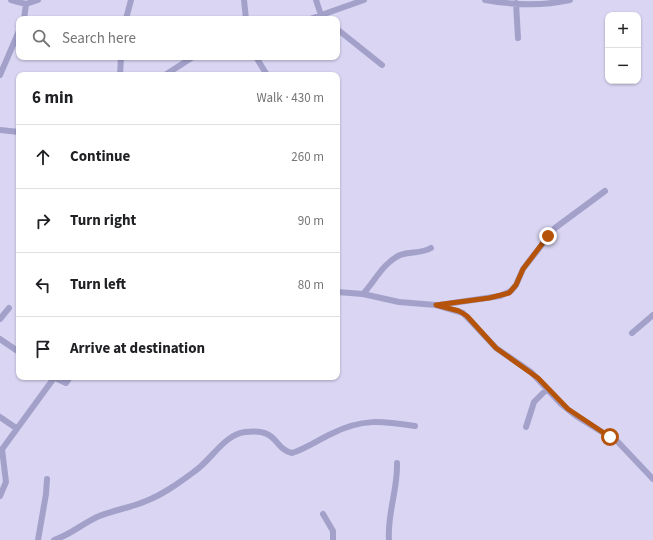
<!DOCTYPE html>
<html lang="en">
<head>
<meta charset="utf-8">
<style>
	:root { --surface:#fff; --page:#f6f6f6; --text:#202124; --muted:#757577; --line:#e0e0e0 }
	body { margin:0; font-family:"Source Sans 3",sans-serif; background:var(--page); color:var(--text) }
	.controls { position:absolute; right:12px; top:12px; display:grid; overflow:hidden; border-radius:8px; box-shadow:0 1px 3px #0004 }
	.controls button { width:36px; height:36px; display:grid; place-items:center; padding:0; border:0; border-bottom:1px solid var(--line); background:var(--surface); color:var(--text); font:20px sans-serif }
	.stop { position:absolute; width:12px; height:12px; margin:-9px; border:3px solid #b45309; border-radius:50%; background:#fff }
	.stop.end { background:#b45309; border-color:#fff; box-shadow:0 1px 4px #0008 }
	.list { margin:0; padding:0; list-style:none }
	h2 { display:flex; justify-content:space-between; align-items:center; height:52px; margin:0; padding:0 16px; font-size:17px }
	h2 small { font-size:13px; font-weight:400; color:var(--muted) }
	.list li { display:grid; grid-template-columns:26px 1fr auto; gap:12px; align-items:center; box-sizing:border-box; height:64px; padding:0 16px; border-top:1px solid var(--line) }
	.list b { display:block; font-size:15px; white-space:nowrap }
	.list em { font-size:13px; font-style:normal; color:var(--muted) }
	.icon { flex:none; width:22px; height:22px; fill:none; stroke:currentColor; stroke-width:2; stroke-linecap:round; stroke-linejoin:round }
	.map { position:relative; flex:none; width:653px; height:540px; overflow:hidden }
	.search { position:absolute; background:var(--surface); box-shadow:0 1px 3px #0004; left:16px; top:16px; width:324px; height:44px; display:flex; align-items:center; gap:10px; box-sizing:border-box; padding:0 14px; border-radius:8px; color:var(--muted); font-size:15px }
	.panel { position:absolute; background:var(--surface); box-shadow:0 1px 3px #0004; left:16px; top:72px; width:324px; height:308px; border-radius:8px }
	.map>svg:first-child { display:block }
</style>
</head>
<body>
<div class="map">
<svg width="653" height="540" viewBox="0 0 653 540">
	<rect width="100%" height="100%" fill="#d9d5f2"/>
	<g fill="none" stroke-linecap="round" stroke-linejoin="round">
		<path stroke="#a3a1ca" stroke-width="6" d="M11,0L26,4L38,0
			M244,0L246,19
			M316,0L321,15
			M485,0C513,5 543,6 570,0
			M516,3L518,38
			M24,19L26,4
			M126,19L131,0
			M310,19L364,0
			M337,29L382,65
			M256,57L267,75
			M0,75L19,31
			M120,75L121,57
			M165,75L193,57
			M0,130L19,132
			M337,292L363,294L399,302L436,305L463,313L496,348L531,372L561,404L576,416L618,442L653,479
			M363,294C375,281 383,263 400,255C410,251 421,254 431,248
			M439,305L500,296L511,291L516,285L523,269L555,228L605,191
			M0,319L9,308
			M632,333L653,315
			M0,339L19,352
			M53,377L66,383L70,377
			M0,417L16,428
			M526,427L534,402L547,389
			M0,452L54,378
			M0,496L6,482L2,449
			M323,514L333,531V540
			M38,540L46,494L47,479
			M54,540C70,535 82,524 97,517C113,510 130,508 146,501C164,494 180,482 195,471C211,460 225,434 245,432C280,428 272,448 292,453C305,449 318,440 331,434C362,418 382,421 415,426
			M389,540C387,514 398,489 397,463"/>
	</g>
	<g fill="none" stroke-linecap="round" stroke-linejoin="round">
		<path stroke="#b45309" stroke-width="5" d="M548,236L523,269L516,285L509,293L489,298L436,305L459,311L467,316L496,348L538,378L568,409L610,437"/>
	</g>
</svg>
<div class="controls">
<button>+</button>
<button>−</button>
</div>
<div class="stop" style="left:610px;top:437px"></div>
<div class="stop end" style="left:548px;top:236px"></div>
<div class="search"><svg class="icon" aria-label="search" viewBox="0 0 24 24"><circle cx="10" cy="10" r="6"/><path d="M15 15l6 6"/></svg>Search here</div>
<section class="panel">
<h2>6 min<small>Walk · 430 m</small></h2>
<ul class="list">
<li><svg class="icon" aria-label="ahead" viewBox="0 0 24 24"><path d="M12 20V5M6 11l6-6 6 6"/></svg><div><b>Continue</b></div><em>260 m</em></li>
<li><svg class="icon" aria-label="right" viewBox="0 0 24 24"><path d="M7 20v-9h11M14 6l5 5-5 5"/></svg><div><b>Turn right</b></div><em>90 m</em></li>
<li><svg class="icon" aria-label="left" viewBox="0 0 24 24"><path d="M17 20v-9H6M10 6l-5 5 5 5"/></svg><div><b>Turn left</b></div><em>80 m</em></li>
<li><svg class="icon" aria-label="arrive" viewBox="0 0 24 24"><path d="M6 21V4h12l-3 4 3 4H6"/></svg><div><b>Arrive at destination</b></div></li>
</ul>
</section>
</div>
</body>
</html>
